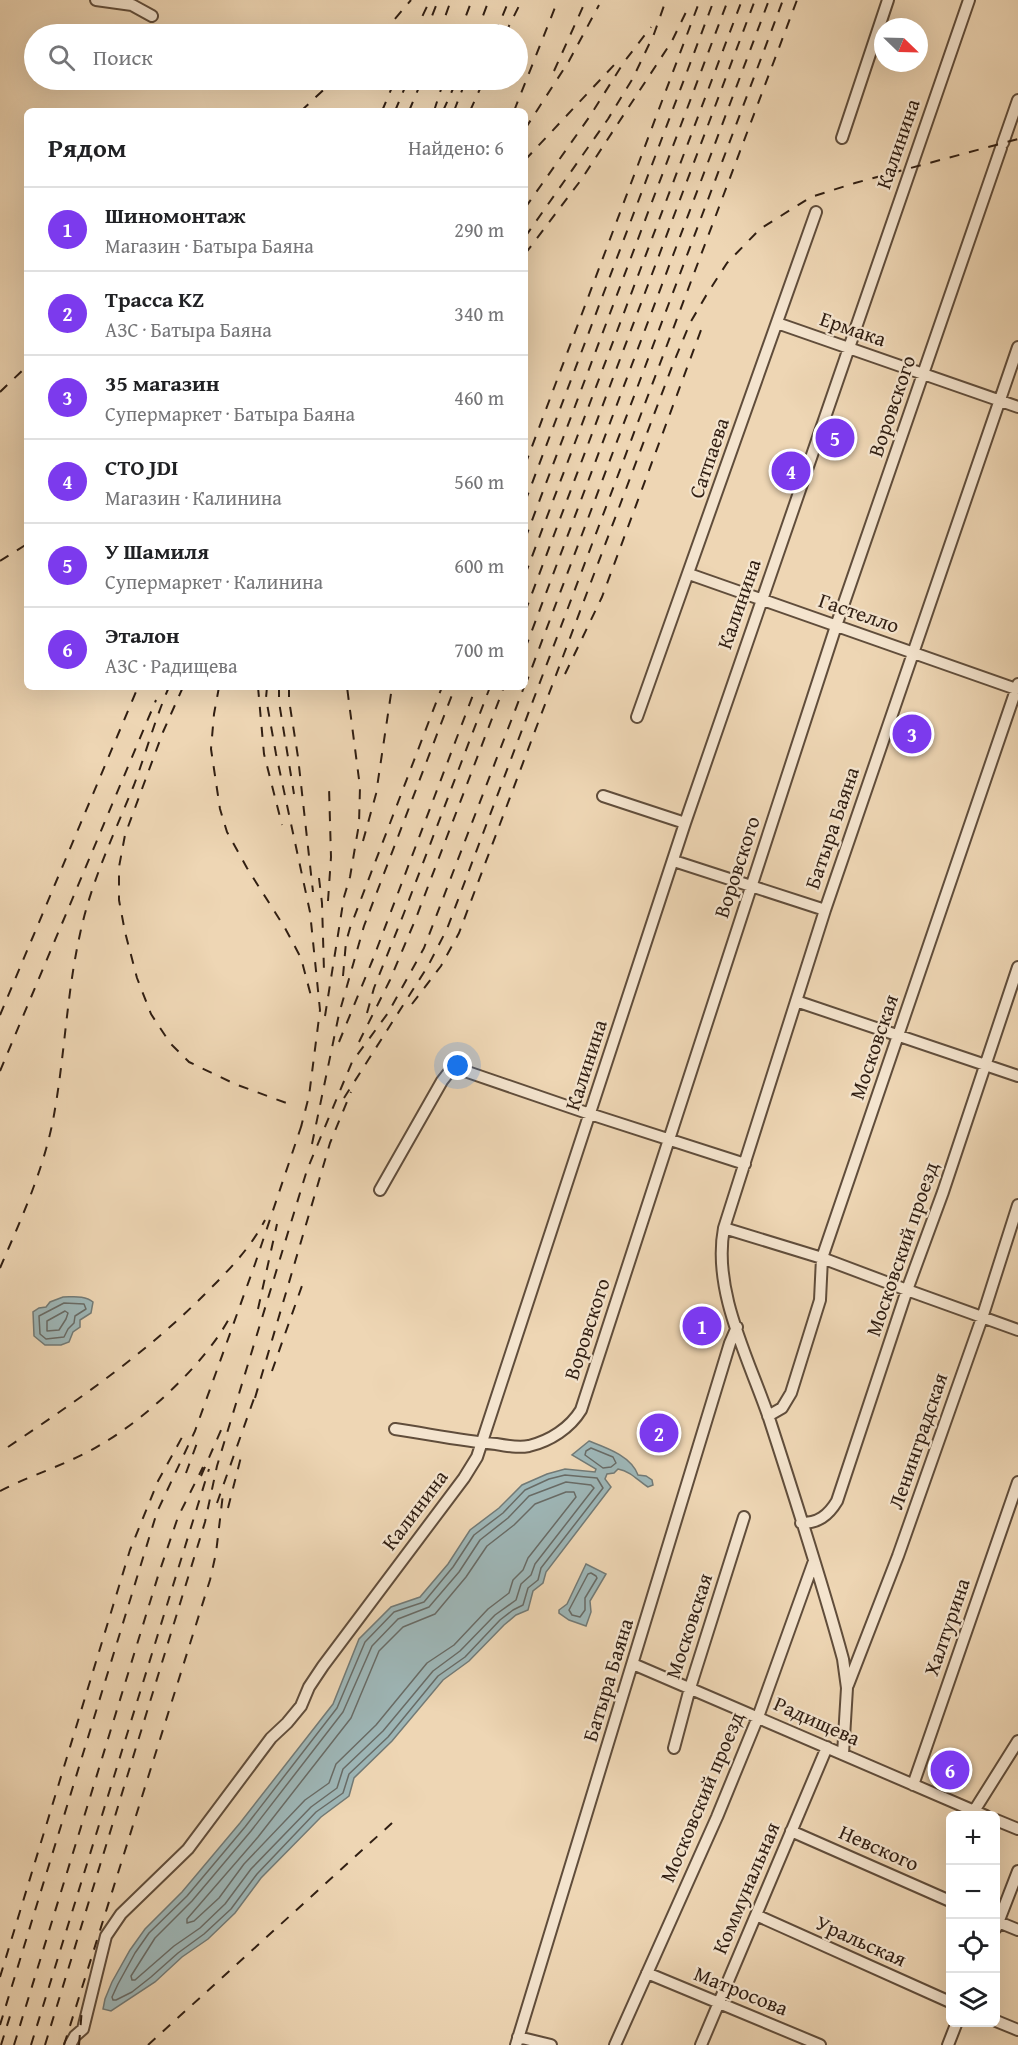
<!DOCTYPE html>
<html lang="ru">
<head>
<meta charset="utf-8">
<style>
	:root { --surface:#fff; --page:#f2f2f2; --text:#202124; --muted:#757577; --line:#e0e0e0; --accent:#7c3aed }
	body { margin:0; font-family:"Gentium Book Plus",serif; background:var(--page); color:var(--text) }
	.controls { position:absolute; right:18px; bottom:18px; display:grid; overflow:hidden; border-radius:9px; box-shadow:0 6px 24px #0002 }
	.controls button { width:54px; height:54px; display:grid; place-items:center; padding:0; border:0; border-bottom:2px solid var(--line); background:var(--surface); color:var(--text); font:30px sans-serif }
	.compass { position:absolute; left:874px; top:18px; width:54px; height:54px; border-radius:50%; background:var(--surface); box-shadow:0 6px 24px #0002; rotate:113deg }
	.you { position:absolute; left:458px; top:1066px; width:21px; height:21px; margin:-15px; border:4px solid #fff; border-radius:50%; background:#1a73e8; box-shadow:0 0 0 9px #1a73e833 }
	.badge { display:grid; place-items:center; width:39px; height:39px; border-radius:50%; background:var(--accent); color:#fff; font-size:20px; font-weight:700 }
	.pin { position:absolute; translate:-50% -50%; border:3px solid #fff; box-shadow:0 2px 6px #0006 }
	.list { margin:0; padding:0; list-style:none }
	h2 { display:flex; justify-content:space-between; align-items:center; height:78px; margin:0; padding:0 24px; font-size:26px }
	h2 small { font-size:20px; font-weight:400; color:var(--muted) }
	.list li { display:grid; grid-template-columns:39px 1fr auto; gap:18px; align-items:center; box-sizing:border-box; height:84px; padding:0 24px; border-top:2px solid var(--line) }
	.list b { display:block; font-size:22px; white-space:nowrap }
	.list p { margin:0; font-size:20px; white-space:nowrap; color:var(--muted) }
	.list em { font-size:20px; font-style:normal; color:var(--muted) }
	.icon { flex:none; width:33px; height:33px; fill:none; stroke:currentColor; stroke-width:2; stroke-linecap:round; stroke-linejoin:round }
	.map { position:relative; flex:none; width:1018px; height:2045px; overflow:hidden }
	.search { position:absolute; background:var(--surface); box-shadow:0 6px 24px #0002; left:24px; top:24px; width:504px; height:66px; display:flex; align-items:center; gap:15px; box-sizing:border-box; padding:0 21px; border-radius:33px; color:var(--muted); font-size:22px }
	.panel { position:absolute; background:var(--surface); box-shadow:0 6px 24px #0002; left:24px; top:108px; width:504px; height:582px; border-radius:9px }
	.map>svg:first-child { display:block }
</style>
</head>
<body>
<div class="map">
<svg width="1018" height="2045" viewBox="0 0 1018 2045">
	<rect width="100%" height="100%" fill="#eed6b4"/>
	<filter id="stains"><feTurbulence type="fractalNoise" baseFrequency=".00333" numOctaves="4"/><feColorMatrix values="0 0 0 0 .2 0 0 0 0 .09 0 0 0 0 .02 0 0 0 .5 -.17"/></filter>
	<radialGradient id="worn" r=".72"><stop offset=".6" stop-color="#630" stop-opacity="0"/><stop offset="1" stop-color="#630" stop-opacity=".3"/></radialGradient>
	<path fill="#9eb7b8" stroke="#727a76" stroke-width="1.5" d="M63,1297C73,1297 85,1295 93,1302L91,1313L80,1320V1327L73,1332L69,1342L61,1345H45L34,1336L33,1312L39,1308L46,1307L50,1302Z
		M589,1441C607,1448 631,1456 638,1475L646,1476L652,1480L653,1485L648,1487C637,1480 632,1472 618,1469L614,1473L607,1474L605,1479L611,1487L546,1572L543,1583L533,1591L528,1610L516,1615L504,1625L469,1661L443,1680L392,1741L354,1778L349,1796L321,1817L261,1878L235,1913L208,1939L182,1957L155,1982L111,2011L103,2009L105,1999L112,1982L130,1950L145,1929L182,1892L240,1823L333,1704L359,1639L391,1607L420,1597L448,1564L470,1530L499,1508L522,1485L547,1474L565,1469L595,1472L596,1469L572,1455Z
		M586,1564L606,1574L590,1601L591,1612L586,1626L569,1620L559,1613V1610L567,1604Z"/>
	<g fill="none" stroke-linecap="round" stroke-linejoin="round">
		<path stroke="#686b66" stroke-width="1.5" d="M64,1303L84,1304L86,1309L75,1316L74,1323L68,1329L64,1337L46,1339L40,1334L39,1316Z
			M65,1311L68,1313L66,1319L59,1330L47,1331V1321Z
			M591,1448L613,1457L616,1463L611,1467L603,1468L585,1455L586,1451Z
			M565,1475L597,1478L603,1488L541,1568L538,1580L528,1588L523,1605L513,1610L500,1620L465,1657L438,1676L388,1737L349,1774L343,1793L316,1812L257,1874L231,1909L204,1934L178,1953L151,1977L132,1992L116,2000H113L112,1997L118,1984L135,1953L149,1933L187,1896L245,1827L337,1708L365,1642L394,1612L424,1602L453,1567L474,1535L503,1513L525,1490L549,1479Z
			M566,1482L591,1485L594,1488L535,1564L531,1575L521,1584L516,1600L495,1615L460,1651L433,1671L383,1731L343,1769L337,1788L311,1807L251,1869L225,1904L200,1928L174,1946L135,1980H132L131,1976L155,1938L192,1901L251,1831L343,1712L372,1646L398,1619L429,1607L459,1572L480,1540L508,1518L529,1496Z
			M566,1492H574L576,1497L528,1558L523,1570L513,1580L509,1593L488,1609L454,1645L427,1663L376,1725L336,1764L329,1783L305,1800L244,1864L219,1898L194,1921L187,1923V1919L258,1837L351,1718L379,1651L403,1627L435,1614L466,1577L487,1546L514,1525L535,1504Z
			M591,1573L596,1576L597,1578L585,1598V1610L580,1617L572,1615L569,1610L588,1574Z"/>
		<g stroke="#604d3b" stroke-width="14">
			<path id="minor" d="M96,0L132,5L152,16
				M842,138L888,0
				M1003,143L1018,100
				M777,323L1018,407
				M689,574L1016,689
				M637,717L816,212
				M603,796L685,823
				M674,861L825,910
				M796,1001L1018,1076
				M380,1190L442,1081L453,1067L590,1114L745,1164
				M724,1228L822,1258L907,1290L1018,1330
				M768,1416L782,1408L791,1393L820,1300L822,1258L1018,684
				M395,1429C429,1434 462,1441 496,1444C507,1446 518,1448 529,1446C550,1441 570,1428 581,1410L836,626L1001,148
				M801,1523C818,1523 828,1516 837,1501L907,1290L943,1192L1018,967
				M633,1664L986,1816
				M848,1685L898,1556L982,1318L1018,1205
				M674,1748L690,1688L744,1517
				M843,1754L847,1688L843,1659C821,1578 795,1498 769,1418C749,1359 712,1291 724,1228L825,910L1018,347
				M913,1785L1018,1482
				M974,1811L1018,1741
				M996,1820L1018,1829
				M791,1831L950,1901
				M756,1915L950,2002
				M996,1921L1018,1930
				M996,1928L1018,1871
				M647,1973L820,2045
				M996,2021L1018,2030
				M518,2037L551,2045
				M70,2045L75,2036L83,2029L106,1936L121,1914L188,1849L271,1738L287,1723L301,1706L309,1687L323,1666L464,1478L477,1457L685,823L969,0
				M516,2045L730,1343L737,1327
				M615,2045L717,1817L758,1717L814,1561
				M701,2045L827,1747
				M948,2045L957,2022"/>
		</g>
		<use href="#minor" stroke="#f4e4ce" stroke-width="10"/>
		<path stroke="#311f13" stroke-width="2" stroke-dasharray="10 10" stroke-linecap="butt" d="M382,34L411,0
			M414,34L430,0
			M425,34L437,3
			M439,34L451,0
			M459,34L472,0
			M476,34L489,0
			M495,34L509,0
			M505,34L522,0
			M554,71L586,0
			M301,111L334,80
			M382,111L395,80
			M395,111L408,80
			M409,111L422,80
			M434,111L444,80
			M443,111L457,80
			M454,111L466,80
			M470,111L484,80
			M514,111L558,0
			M525,129L569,61L599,5
			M525,160L615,64
			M525,208L590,116L624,62L651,27
			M525,237L608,119L633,78L654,34L666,0
			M525,254L581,180L672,41L689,6
			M0,392L27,366
			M525,465L700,0
			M525,502L714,0
			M525,539L728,0
			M0,561L27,544
			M525,575L742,0
			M525,612L755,0
			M525,649L769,0
			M565,674L602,597L704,322
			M525,686L783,0
			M183,687L163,732L125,835L119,867V900L125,932L137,978L151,1014L170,1043L189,1062L235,1084L289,1104
			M219,687L214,714L211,749L220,809L227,832L247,868L285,928L301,958L311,996
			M258,687L264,754L282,825
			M267,687L266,698L276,754L310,912L320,1010L309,1096L301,1127
			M279,687V702L294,794
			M289,687V700L298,757L313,892
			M363,841L376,794L392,687
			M319,878L322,903L324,971
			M328,901L331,857L329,787
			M343,976L346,942L350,928L442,687
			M412,1004L441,966L459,933L673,364L690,323L707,294L727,263L760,229L811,197L855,183L1018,139
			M367,1013L374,988L404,913L490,687
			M0,1015L138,687
			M325,1016L344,897L350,877L359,824L360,787L347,687
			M339,1042L373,959L476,687
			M359,1042L390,980L416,918L504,687
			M0,1071L156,700
			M344,1098L428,966L447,929L797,0
			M312,1144L339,1014L364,926L455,687
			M0,1268C22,1217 46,1165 55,1109C65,1051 67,992 80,934C91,882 114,834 134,785C146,753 155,719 169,687
			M258,1309L277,1224
			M272,1371L304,1280
			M255,1398L330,1143L351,1092
			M8,1447C78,1400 145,1354 204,1295C227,1272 250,1249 265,1220
			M186,1473L197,1443
			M201,1476L225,1421
			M0,1491C33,1474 69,1464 100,1445C146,1419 209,1360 232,1313
			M217,1503L257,1390
			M228,1508L242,1453
			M0,1977L130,1550L158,1481L186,1430
			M0,2025L157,1512L195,1431L255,1264L303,1121
			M1,2045L10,2016
			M14,2045L158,1576L178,1517L203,1467
			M31,2045L209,1469
			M45,2045L205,1522L217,1466L307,1170L352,1062L388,1013L424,948L524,687
			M64,2045L210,1580L216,1553L223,1494
			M79,2045L82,2008
			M148,2045L392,1823"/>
	</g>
	<g text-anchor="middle" stroke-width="4.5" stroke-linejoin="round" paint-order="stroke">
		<g font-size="21" fill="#311f13" stroke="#f4e4ce">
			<text transform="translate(898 144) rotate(-71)" y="7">Калинина</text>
			<text transform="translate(853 329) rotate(19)" y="7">Ермака</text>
			<text transform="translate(892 406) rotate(-71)" y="7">Воровского</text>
			<text transform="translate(709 458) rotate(-71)" y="7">Сатпаева</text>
			<text transform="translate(739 604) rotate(-71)" y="7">Калинина</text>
			<text transform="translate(859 613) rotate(19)" y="7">Гастелло</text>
			<text transform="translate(832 828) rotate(-71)" y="7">Батыра Баяна</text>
			<text transform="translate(737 867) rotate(-72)" y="7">Воровского</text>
			<text transform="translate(874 1047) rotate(-71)" y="7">Московская</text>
			<text transform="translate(586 1065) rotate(-72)" y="7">Калинина</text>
			<text transform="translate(902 1249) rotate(-71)" y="7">Московский проезд</text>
			<text transform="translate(587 1329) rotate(-72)" y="7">Воровского</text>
			<text transform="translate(918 1441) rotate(-71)" y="7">Ленинградская</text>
			<text transform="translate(415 1510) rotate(-53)" y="7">Калинина</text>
			<text transform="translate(689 1626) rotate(-72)" y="7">Московская</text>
			<text transform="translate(947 1627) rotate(-71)" y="7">Халтурина</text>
			<text transform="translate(608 1680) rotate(-73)" y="7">Батыра Баяна</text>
			<text transform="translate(817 1721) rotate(24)" y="7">Радищева</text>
			<text transform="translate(702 1797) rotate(-67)" y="7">Московский проезд</text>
			<text transform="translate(879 1848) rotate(24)" y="7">Невского</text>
			<text transform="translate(746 1888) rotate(-67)" y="7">Коммунальная</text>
			<text transform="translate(861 1941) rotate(24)" y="7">Уральская</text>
			<text transform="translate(741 1991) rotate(22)" y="7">Матросова</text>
		</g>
	</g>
	<rect width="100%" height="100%" filter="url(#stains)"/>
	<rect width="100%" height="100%" fill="url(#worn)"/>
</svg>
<div class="controls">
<button>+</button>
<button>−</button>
<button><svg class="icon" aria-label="locate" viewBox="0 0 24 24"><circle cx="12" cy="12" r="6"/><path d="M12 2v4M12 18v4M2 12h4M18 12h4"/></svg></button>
<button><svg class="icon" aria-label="layers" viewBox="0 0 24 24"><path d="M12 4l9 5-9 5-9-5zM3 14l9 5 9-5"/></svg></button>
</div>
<svg class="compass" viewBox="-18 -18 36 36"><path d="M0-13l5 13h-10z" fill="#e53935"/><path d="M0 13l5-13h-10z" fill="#757577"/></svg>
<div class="you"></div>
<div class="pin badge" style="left:702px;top:1326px">1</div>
<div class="pin badge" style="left:659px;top:1433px">2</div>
<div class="pin badge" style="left:912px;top:734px">3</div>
<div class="pin badge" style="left:791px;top:471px">4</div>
<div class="pin badge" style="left:835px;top:438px">5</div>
<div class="pin badge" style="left:950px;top:1770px">6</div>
<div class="search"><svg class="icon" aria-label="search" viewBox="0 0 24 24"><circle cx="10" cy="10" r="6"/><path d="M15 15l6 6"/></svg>Поиск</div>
<section class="panel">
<h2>Рядом<small>Найдено: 6</small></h2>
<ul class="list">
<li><span class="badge">1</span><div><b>Шиномонтаж</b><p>Магазин · Батыра Баяна</p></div><em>290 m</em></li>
<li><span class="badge">2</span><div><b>Трасса KZ</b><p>АЗС · Батыра Баяна</p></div><em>340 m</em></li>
<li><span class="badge">3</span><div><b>35 магазин</b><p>Супермаркет · Батыра Баяна</p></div><em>460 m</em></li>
<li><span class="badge">4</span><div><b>СТО JDI</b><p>Магазин · Калинина</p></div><em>560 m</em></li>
<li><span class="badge">5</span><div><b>У Шамиля</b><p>Супермаркет · Калинина</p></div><em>600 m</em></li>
<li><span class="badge">6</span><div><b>Эталон</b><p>АЗС · Радищева</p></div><em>700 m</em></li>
</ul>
</section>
</div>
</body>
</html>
